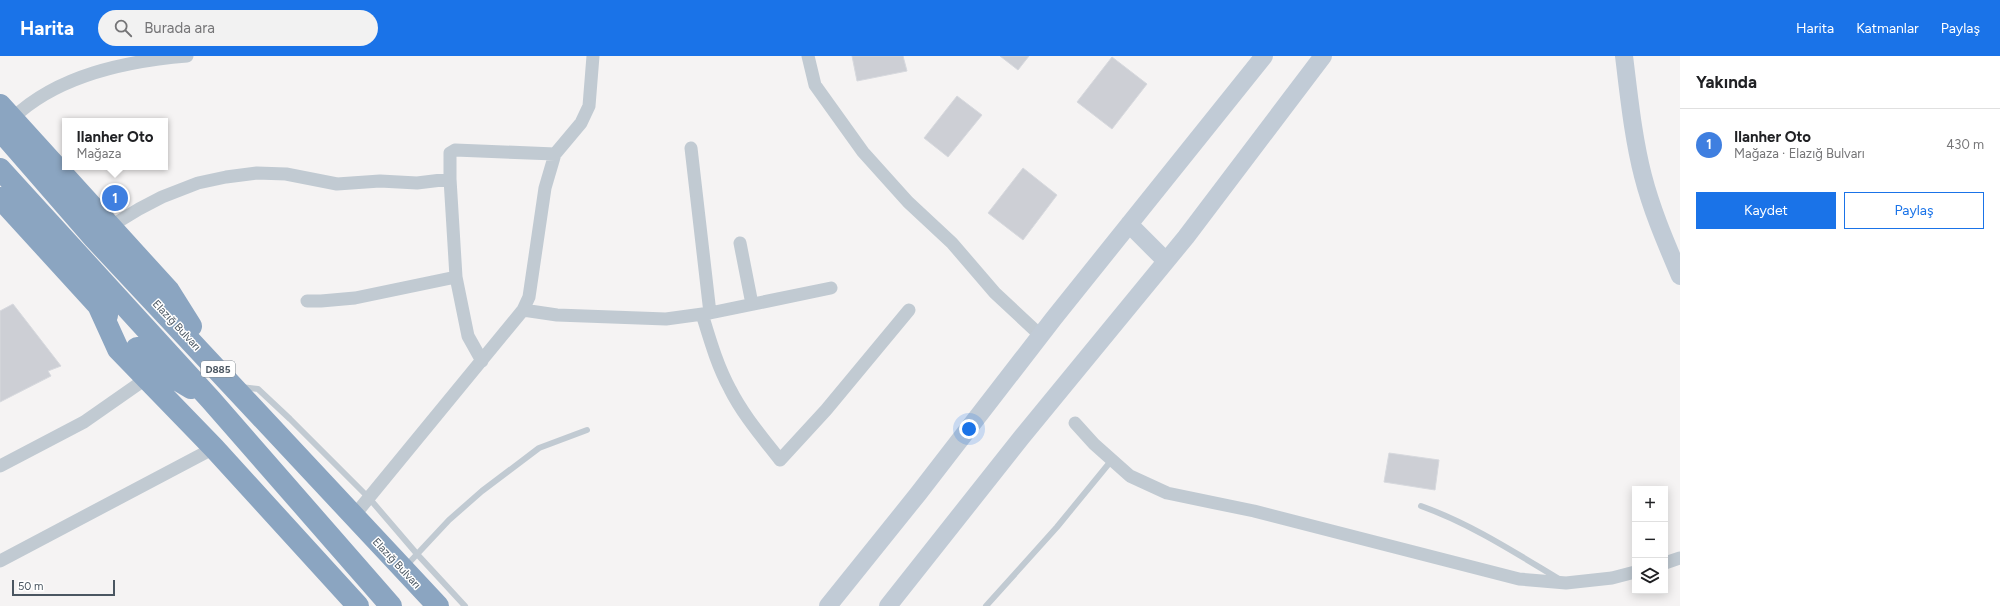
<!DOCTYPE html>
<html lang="tr">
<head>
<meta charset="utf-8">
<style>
	:root { --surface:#fff; --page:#f2f2f2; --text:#202124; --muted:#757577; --line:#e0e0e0; --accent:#1a73e8 }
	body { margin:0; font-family:Figtree,sans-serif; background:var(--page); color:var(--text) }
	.controls { position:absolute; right:12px; bottom:12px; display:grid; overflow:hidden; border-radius:0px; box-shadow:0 2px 10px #0003 }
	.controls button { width:36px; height:36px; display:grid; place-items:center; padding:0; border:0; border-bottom:1px solid var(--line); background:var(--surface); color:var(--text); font:20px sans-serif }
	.scale { position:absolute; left:12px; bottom:10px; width:103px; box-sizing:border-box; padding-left:4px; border:2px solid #4a5661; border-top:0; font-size:11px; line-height:14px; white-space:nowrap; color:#4a5661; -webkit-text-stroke:3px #fff; paint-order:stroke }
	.you { position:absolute; left:969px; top:373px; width:14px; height:14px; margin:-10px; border:3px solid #fff; border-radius:50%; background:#1a73e8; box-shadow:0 0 0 6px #1a73e833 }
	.badge { display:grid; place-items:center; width:26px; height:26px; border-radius:50%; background:var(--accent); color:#fff; font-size:13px; font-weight:700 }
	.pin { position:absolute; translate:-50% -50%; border:2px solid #fff; box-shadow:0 1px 4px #0006 }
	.popup { position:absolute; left:62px; top:62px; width:106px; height:52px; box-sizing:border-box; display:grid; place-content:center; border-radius:0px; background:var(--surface); filter:drop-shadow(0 1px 3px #0005); font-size:13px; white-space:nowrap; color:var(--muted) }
	.popup b { font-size:15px; color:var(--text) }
	.popup::after { content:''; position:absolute; left:50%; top:100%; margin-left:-8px; border:8px solid transparent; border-top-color:var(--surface) }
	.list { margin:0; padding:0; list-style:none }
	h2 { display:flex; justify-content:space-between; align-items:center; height:52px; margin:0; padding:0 16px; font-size:17px }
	h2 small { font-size:13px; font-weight:400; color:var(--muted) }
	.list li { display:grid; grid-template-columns:26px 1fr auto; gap:12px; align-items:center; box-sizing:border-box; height:72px; padding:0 16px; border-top:1px solid var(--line) }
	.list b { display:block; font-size:15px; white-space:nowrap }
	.list p { margin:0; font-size:13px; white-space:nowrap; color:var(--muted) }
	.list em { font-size:13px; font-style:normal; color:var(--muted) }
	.actions { display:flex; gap:8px; padding:12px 16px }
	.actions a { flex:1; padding:9px 0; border:1px solid var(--accent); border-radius:0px; text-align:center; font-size:14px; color:var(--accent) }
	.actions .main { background:var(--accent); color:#fff }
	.icon { flex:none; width:22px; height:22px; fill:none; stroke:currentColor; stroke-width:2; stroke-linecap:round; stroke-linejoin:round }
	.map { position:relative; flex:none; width:1680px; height:550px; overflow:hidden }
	header { display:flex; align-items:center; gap:24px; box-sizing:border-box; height:56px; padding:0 20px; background:var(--accent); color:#fff }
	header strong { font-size:19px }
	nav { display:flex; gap:22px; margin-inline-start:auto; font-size:14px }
	.search { width:280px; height:36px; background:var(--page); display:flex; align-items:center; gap:10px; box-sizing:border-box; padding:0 14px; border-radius:22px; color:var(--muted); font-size:15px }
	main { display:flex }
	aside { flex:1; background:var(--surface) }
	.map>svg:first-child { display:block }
</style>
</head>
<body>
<header>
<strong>Harita</strong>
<div class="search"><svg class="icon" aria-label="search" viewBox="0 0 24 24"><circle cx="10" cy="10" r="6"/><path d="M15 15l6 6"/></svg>Burada ara</div>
<nav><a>Harita</a><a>Katmanlar</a><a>Paylaş</a></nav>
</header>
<main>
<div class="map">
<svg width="1680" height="550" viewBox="0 0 1680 550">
	<rect width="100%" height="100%" fill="#f5f3f3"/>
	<path fill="#cdcfd5" stroke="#d7d9de" d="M852,0H903L907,15L857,25Z
		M1000,0H1029L1018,14Z
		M1112,1L1147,28L1112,73L1077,46Z
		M957,40L982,59L948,101L924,82Z
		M1023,112L1057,139L1023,184L988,157Z
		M13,248L61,310L48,315L51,320L0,346V255Z
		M1389,397L1439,404L1435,434L1384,426Z"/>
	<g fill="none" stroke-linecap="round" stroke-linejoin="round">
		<path stroke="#c1cad2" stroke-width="6" d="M241,331L258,333L290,363L369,442L417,498L465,550
			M1421,450C1471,468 1514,496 1559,523
			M406,510L449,464L482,435L539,392L587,374
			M986,550L1057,471L1111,405"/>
		<path stroke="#c1cad2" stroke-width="13" d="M808,0L815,29L863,96L908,146L952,187L995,237L1040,279
			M13,62C58,19 126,5 187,0
			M691,92L710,257
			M111,170L139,153L162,141L198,127L226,121L257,117L286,118L337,128L380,125L417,127L450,123
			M740,187L752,248
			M307,245H321L355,242L456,221
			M523,254L557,259L666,263L710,257L831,232
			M702,258C710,284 717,309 730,333C743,359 763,382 780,404L826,354L909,254
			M482,305L468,280L456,221L450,123V97L455,94L555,98
			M1075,367L1094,388L1130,420L1167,437L1254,455L1519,523L1566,527L1612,522L1635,516
			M0,410L84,366L147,322
			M353,461L523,254L529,241L545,132L555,98L581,67L589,50L593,0
			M0,505L214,392
			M1665,507L1680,502"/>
		<path stroke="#c1cbd6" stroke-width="18" d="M1624,0C1629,40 1633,81 1643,120C1652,155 1666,187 1680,220
			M1129,168L1166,205
			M828,550L918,438L1054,262L1264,0
			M888,550L1021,382L1186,181L1323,0"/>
		<path stroke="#8ba5c1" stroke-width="22" d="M0,49L169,235L191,270
			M0,74L94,182L438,550
			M0,113L211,344L391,550
			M0,142L107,259
			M98,249L118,293L214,392L358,550
			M137,292L151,308L191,332"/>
	</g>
	<g text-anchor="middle" stroke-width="3" stroke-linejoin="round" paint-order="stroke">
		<rect fill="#fff" stroke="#808990" stroke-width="1" x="201" y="305" width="34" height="16" rx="3"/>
		<g font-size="10" font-weight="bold" fill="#4a5661">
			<text x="218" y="317">D885</text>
		</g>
		<g font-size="11" fill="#4a5661" stroke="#fff">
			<text transform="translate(177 269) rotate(47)" y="4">Elazığ Bulvarı</text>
			<text transform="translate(397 507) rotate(47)" y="4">Elazığ Bulvarı</text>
		</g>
	</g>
</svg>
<div class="controls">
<button>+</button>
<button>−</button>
<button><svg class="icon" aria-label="layers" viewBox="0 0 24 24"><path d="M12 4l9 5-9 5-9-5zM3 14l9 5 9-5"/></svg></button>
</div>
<div class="scale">50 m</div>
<div class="you"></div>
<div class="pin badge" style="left:115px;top:142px;background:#3f7fe0">1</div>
<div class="popup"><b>Ilanher Oto</b>Mağaza</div>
</div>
<aside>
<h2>Yakında<small></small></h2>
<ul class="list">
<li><span class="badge" style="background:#3f7fe0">1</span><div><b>Ilanher Oto</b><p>Mağaza · Elazığ Bulvarı</p></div><em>430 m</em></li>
</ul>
<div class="actions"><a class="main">Kaydet</a><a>Paylaş</a></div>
</aside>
</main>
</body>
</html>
